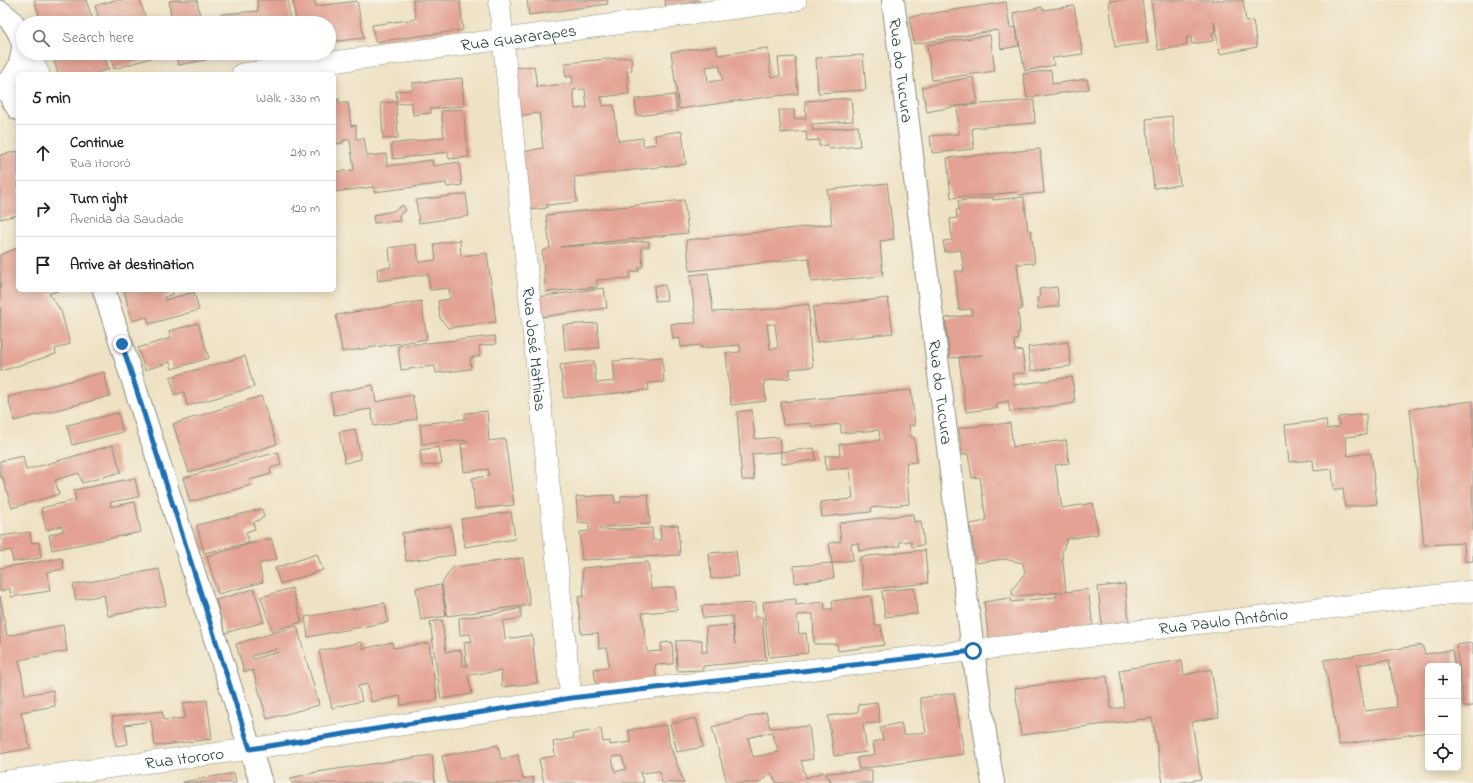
<!DOCTYPE html>
<html lang="en">
<head>
<meta charset="utf-8">
<style>
	:root { --surface:#fff; --page:#f6f6f6; --text:#202124; --muted:#757577; --line:#e0e0e0 }
	body { margin:0; font-family:"Indie Flower",sans-serif; background:var(--page); color:var(--text) }
	.controls { position:absolute; right:12px; bottom:12px; display:grid; overflow:hidden; border-radius:6px; box-shadow:0 2px 10px #0003 }
	.controls button { width:36px; height:36px; display:grid; place-items:center; padding:0; border:0; border-bottom:1px solid var(--line); background:var(--surface); color:var(--text); font:20px sans-serif }
	.stop { position:absolute; width:12px; height:12px; margin:-9px; border:3px solid #1f6fb2; border-radius:50%; background:#fff }
	.stop.end { background:#1f6fb2; border-color:#fff; box-shadow:0 1px 4px #0008 }
	.list { margin:0; padding:0; list-style:none }
	h2 { display:flex; justify-content:space-between; align-items:center; height:52px; margin:0; padding:0 16px; font-size:17px }
	h2 small { font-size:13px; font-weight:400; color:var(--muted) }
	.list li { display:grid; grid-template-columns:26px 1fr auto; gap:12px; align-items:center; box-sizing:border-box; height:56px; padding:0 16px; border-top:1px solid var(--line) }
	.list b { display:block; font-size:15px; white-space:nowrap }
	.list p { margin:0; font-size:13px; white-space:nowrap; color:var(--muted) }
	.list em { font-size:13px; font-style:normal; color:var(--muted) }
	.icon { flex:none; width:22px; height:22px; fill:none; stroke:currentColor; stroke-width:2; stroke-linecap:round; stroke-linejoin:round }
	.map { position:relative; flex:none; width:1473px; height:783px; overflow:hidden }
	.search { position:absolute; background:var(--surface); box-shadow:0 2px 10px #0003; left:16px; top:16px; width:320px; height:44px; display:flex; align-items:center; gap:10px; box-sizing:border-box; padding:0 14px; border-radius:22px; color:var(--muted); font-size:15px }
	.panel { position:absolute; background:var(--surface); box-shadow:0 2px 10px #0003; left:16px; top:72px; width:320px; height:220px; border-radius:6px }
	.map>svg:first-child { display:block }
</style>
</head>
<body>
<div class="map">
<svg width="1473" height="783" viewBox="0 0 1473 783">
	<rect width="100%" height="100%" fill="#f7f3e8"/>
	<filter id="ink" filterUnits="userSpaceOnUse"><feTurbulence type="fractalNoise" baseFrequency=".025" numOctaves="2"/><feDisplacementMap in="SourceGraphic" scale="8" xChannelSelector="R" yChannelSelector="G"/><feConvolveMatrix kernelMatrix="1 2 1 2 8 2 1 2 1" color-interpolation-filters="sRGB"/></filter>
	<filter id="wash" filterUnits="userSpaceOnUse"><feTurbulence type="fractalNoise" baseFrequency=".012" numOctaves="4" result="noise"/><feDisplacementMap in="SourceGraphic" scale="16" xChannelSelector="R" yChannelSelector="G"/><feGaussianBlur stdDeviation="0.9" result="paint"/><feColorMatrix in="noise" values="0 0 0 0 0 0 0 0 0 0 0 0 0 0 0 0 0 1.4 0 .05"/><feComposite in="paint" operator="in"/></filter>
	<g filter="url(#wash)">
		<rect width="100%" height="100%" fill="#efe2c4"/>
		<g id="blocks">
			<path fill="#e3a293" fill-rule="evenodd" d="M34,0H86L94,23H42Z
				M115,0H140L147,23H100L95,6Z
				M176,0H197L201,23H172L169,1Z
				M257,0H288L290,23H222L221,14L258,11Z
				M293,0H315L316,6L357,1L364,38L329,42V23H296Z
				M413,0H460L463,30L375,42L372,25L416,19Z
				M527,0H607L608,4L529,15Z
				M665,0H699V4L666,7Z
				M1119,0H1142L1148,43L1115,47L1109,1Z
				M1151,0H1243L1246,22L1253,21L1257,47L1220,54L1214,21L1215,32L1212,33L1213,41L1192,44L1191,37H1187L1186,46L1158,50Z
				M1006,2L1010,28L1016,27L1019,46L1001,49L998,30L914,44L909,17Z
				M1074,6L1083,54L1052,58L1054,65L1025,71L1013,13L1042,7L1043,10Z
				M990,35L995,71L932,80L927,45Z
				M716,46L718,55L768,48L771,77L780,76L778,58L795,57L798,94L774,96L679,109L671,52ZM719,65L723,80L708,82L706,67Z
				M52,53H103L109,69L93,74H58Z
				M109,53H156L157,56L114,69Z
				M177,53H205L206,60L178,65Z
				M863,55L866,90L818,93L816,58Z
				M631,57L632,70L627,71L629,94L601,97L603,106L614,105L618,141L643,138V146L656,144L655,135L682,131L686,164L574,177L577,202L547,205V208L528,210L522,152L543,148L539,113L518,116L513,68L534,66L537,87L573,83L572,76L566,77L564,63ZM585,89L587,108L575,109L573,90Z
				M1051,70L1052,84L1087,79L1089,89L1027,98L1023,74Z
				M973,77L978,102L927,112L922,87Z
				M462,78L464,106L430,109L431,113L413,115L412,102L397,104L396,91L413,90L412,83Z
				M675,95L677,111L637,116L635,99Z
				M851,98L853,121L812,124L813,131L858,126L860,146L829,149L828,145L819,146V140L807,141L806,131L781,133L779,110H794V119L806,118L805,101Z
				M339,99V103H348L351,126L356,125V139L364,138L367,156L386,154L387,166L432,160L433,166L459,162L462,185L447,187L446,183L374,192V187L334,192V172L354,170L350,140H343V143L334,144V100Z
				M1034,100L1035,123L972,128L974,149L932,153L930,136L959,134L957,106Z
				M396,102L398,138L383,139L381,103Z
				M463,109L469,157L449,159L448,152L393,159L391,144L444,137L441,111Z
				M1172,116L1180,185L1154,188L1146,119Z
				M1040,149L1044,193L1019,195L1018,192L951,198L947,158Z
				M18,151V215L0,219V155Z
				M887,183L894,239L880,241L883,276L811,282L809,258L690,271L686,240L832,224L827,190Z
				M466,194L469,216L419,223L416,200Z
				M993,197V200L1024,197L1028,231L1031,230L1035,263L1017,264L1022,309L1018,310L1020,333H1017L1018,340H1014L1015,351L1022,350L1025,373L1012,374L1014,385L1072,377L1075,403L1010,412L1008,401L997,403V408L966,412L959,358L983,355L950,358L945,318L972,315V309L959,310L955,271H964L961,250L945,252L943,241L952,240L950,219L957,218L956,210H959L958,201Z
				M684,200L688,233L560,247L649,241V247H641L643,267H639V271L630,272V278L597,280V287L546,292L542,251L550,248L546,215Z
				M403,205L406,210L399,215L400,221L374,223L373,215L393,211Z
				M460,240L461,256L487,253L496,322L448,328L440,318L438,301L450,299L449,288L430,290L428,274L378,281L377,269L391,267L389,248L416,244L419,262L436,260L434,244Z
				M18,248V290H60L49,294L61,311L70,344L55,349L56,354L1,371L0,255Z
				M708,273L713,312L773,309L809,304L810,345L813,367L790,369V378L764,381L766,401L731,405L726,353L740,352V345L701,348V345L681,347L680,338L673,339L671,324L696,323L690,275ZM767,324H775L778,348L770,349Z
				M665,285L667,300L655,301L654,286Z
				M1057,287L1059,306L1038,309L1037,298L1040,297L1039,289Z
				M604,288L607,308L540,317L537,297Z
				M124,290H172L173,294L164,297L165,300L194,292L199,310L149,324L147,317L132,321Z
				M888,298L893,333L817,342L813,307Z
				M421,301L427,339L342,352L336,315Z
				M198,323L209,358L172,369L170,362L145,370L138,348L171,338L169,331Z
				M597,323L599,348L565,350L563,325Z
				M495,336L496,344L479,346L480,356L470,358L471,369L436,373L435,366L401,370L398,346Z
				M1068,342L1071,366L1031,371L1028,347Z
				M245,356L254,387L187,406L184,392L175,395L170,377Z
				M662,357L664,382L648,383L649,390L564,398L560,365L594,361L596,383L615,381L613,361Z
				M104,372L110,396L14,421L8,397Z
				M373,385L376,402L412,395L417,419L374,426L371,409L334,415L330,393Z
				M911,390L915,426L909,425L910,437H914L917,462L906,463L909,504L871,508V512L822,517L820,502L853,499L850,468L826,470L825,456L840,455L839,444L880,440L879,430L841,433V424L811,427V423L783,425L781,402Z
				M261,396L277,444L189,472L173,424Z
				M1473,401V561L1465,562L1464,543L1424,545L1410,409Z
				M752,410L755,439L779,437L781,452L814,448L816,460L781,464V452L752,454L754,480H742L737,412Z
				M487,411L489,441L505,439L514,505L475,509L472,478L489,476L488,469L464,472L461,444L468,443L467,440L422,444L420,424L465,419V413Z
				M118,413L123,432L72,445L67,425Z
				M1366,414V435L1345,437L1348,456L1371,453L1377,504L1345,507L1343,488L1334,490L1332,469L1314,471L1313,460L1289,462L1285,425L1326,420L1327,429L1339,427L1338,417Z
				M1010,423L1013,447L1066,440L1069,463L1055,465L1062,508L1093,503L1098,534L1067,539L1062,552L1066,592L1088,589L1093,626L989,641L984,602L1010,598L1012,602L1056,597L1057,593L1063,592L1013,596L1012,590L1025,573L1023,563L1004,559L976,563L970,524L986,521L980,477L972,478L968,454L962,455L959,428Z
				M355,429L361,459L345,463L339,432Z
				M113,445L121,472L82,483L79,473L55,480L59,494L12,508L2,476L0,477V461L23,456L26,470Z
				M439,447L442,464L422,466L420,450Z
				M278,452L281,465L270,468L271,474L249,480L251,485L190,502L183,478Z
				M135,478L139,497L111,502L110,507L135,502L141,532L52,550L49,535L63,531L62,526L46,530L41,508L76,500L74,490Z
				M648,494L650,524L600,527V530L652,528L653,540H661L660,526L678,525L680,555L582,560L580,532L589,531V523H578L576,497L614,495L615,503L621,502V496Z
				M262,509L264,517L253,523L255,529L246,532L249,543L204,553L197,525Z
				M511,512L515,539L465,547L461,519Z
				M913,514L914,522L921,521L924,545L912,547L911,541L899,542L900,546L859,551L858,543L851,544L853,560L832,563L834,578L795,583L794,566L832,563L829,543L841,541L839,523Z
				M451,526L455,555L406,561L402,533Z
				M30,532L31,543L39,542L41,558L13,562L11,550L0,552V536Z
				M271,538L277,559L259,564L263,582L218,594L207,556Z
				M925,550L928,583L863,590L860,557Z
				M736,551L739,576L711,579L709,553Z
				M317,554L323,570L280,584L275,568Z
				M62,558L64,569L47,572L50,591L11,597L10,589L0,591V568Z
				M523,558L530,605L447,616L442,583L453,567Z
				M648,562L651,589L675,587L677,610L642,613L647,652L661,651V643L672,642L673,664L655,665L656,680L596,686L594,669L609,667L607,648H599L598,633L581,634L578,597L584,596L582,568Z
				M159,569L166,605L108,616L104,595L76,600L73,585Z
				M1125,584L1129,622L1102,625L1098,587Z
				M441,585L446,616L421,620L416,588Z
				M292,588L302,622L272,631L261,597Z
				M914,588L917,614L885,617L882,591Z
				M254,589L264,622L225,633L216,600Z
				M0,596L7,636L63,625L67,651L19,660L25,695L53,690L55,706L21,712L30,748L0,754Z
				M871,596L875,626L881,625L884,645L838,651L837,644H814L813,614L797,615L799,634L806,633L808,653L769,657L763,602L796,599V605L824,602L825,609H833L832,601Z
				M385,603L388,622L308,637L305,617Z
				M755,603V617H762L766,660L703,666V670L677,671L676,641L702,640V652H707L706,627L732,625L735,644L732,616L703,618L702,606Z
				M521,608V618L503,621L505,639L532,635L537,683L502,687L501,671L468,675L472,694L441,699L430,622L442,620L446,652L461,650L463,666H467L464,642L472,641L470,634L460,635L459,618L494,614Z
				M297,626L319,705L267,719L253,670L244,672L236,644ZM277,649L278,652L253,659L252,656Z
				M362,642L363,649L392,642L393,648L429,643L437,700L401,705L400,696L371,702L368,684L358,686L362,701L332,708L319,651Z
				M1473,643V706L1464,707L1456,645Z
				M1422,645L1425,654L1452,650L1455,666H1428V732L1339,745L1324,660ZM1389,660L1397,707L1365,711L1357,665Z
				M1182,660L1184,675L1211,669L1219,717L1192,722L1201,779L1177,783H1163L1152,718L1021,735L1015,688L1107,676L1111,709L1124,707L1119,670Z
				M954,693L964,754L859,769L857,758L875,754L873,742L883,740L880,727L901,723L904,735L926,732L920,698Z
				M207,700L212,739L155,746L151,721L125,725L128,744L116,746L112,717L162,711L164,720L185,718L183,703Z
				M877,702L880,722L863,724L867,752L834,756L828,716L858,712L859,704Z
				M766,712L770,728L809,726L813,759L801,761L806,778L823,772L832,783H777L771,773L760,782L757,783H727L712,727ZM771,732L779,752L753,757L748,738Z
				M696,718L703,747L677,752L670,724Z
				M667,725L669,743L684,783H662L660,771L640,773L644,783H544L539,759L555,756L553,742L574,738L573,734L601,729L603,742L610,741V745L631,742L628,730ZM622,756L626,769L615,772L612,757Z
				M498,745L501,759L518,755L523,779L533,777L534,783H448L442,756Z
				M432,755L435,783H292L291,778L317,772Z
				M872,770V783H833L826,773Z
				M234,773L236,783H183V782Z"/>
		</g>
	</g>
	<g filter="url(#ink)">
		<use href="#blocks" fill-opacity="0" stroke="#87907c" stroke-width="1"/>
		<g fill="none" stroke-linecap="round" stroke-linejoin="round">
			<g stroke="#87907c" stroke-width="22">
				<g id="street">
					<path id="s1" d="M499,0L571,698"/>
					<path d="M28,53L39,74"/>
					<path id="s2" d="M242,74L796,0"/>
					<path id="s3" d="M0,782L250,749L571,698L1473,591"/>
				</g>
			</g>
			<g stroke="#87907c" stroke-width="24">
				<g id="secondary">
					<path id="s4" d="M893,0L973,651L989,760L993,783"/>
					<path d="M0,12C13,19 19,30 23,44"/>
					<path d="M4,85L18,109"/>
					<path d="M0,87C17,79 22,62 23,46"/>
					<path d="M104,290L261,783"/>
				</g>
			</g>
			<use href="#street" stroke="#fff" stroke-width="21"/>
			<use href="#secondary" stroke="#fff" stroke-width="22"/>
		</g>
	</g>
	<g fill="none" stroke-linecap="round" stroke-linejoin="round" filter="url(#ink)">
		<path stroke="#1f6fb2" stroke-width="5" d="M122,344L250,749L571,698L973,651"/>
	</g>
	<g text-anchor="middle" stroke-width="3" stroke-linejoin="round" paint-order="stroke">
		<g font-size="17" fill="#1f3d34" stroke="#f7f3e8">
			<text dy="6" stroke="none"><textPath href="#s2" startOffset="279">Rua Guararapes</textPath></text>
			<text dy="6" stroke="none"><textPath href="#s4" startOffset="71">Rua do Tucura</textPath></text>
			<text dy="6" stroke="none"><textPath href="#s1" startOffset="351">Rua José Mathias</textPath></text>
			<text dy="6" stroke="none"><textPath href="#s4" startOffset="395">Rua do Tucura</textPath></text>
			<text dy="6" stroke="none"><textPath href="#s3" startOffset="1234">Rua Paulo Antônio</textPath></text>
			<text dy="6" stroke="none"><textPath href="#s3" startOffset="186">Rua Itororo</textPath></text>
		</g>
	</g>
</svg>
<div class="controls">
<button>+</button>
<button>−</button>
<button><svg class="icon" aria-label="locate" viewBox="0 0 24 24"><circle cx="12" cy="12" r="6"/><path d="M12 2v4M12 18v4M2 12h4M18 12h4"/></svg></button>
</div>
<div class="stop" style="left:973px;top:651px"></div>
<div class="stop end" style="left:122px;top:344px"></div>
<div class="search"><svg class="icon" aria-label="search" viewBox="0 0 24 24"><circle cx="10" cy="10" r="6"/><path d="M15 15l6 6"/></svg>Search here</div>
<section class="panel">
<h2>5 min<small>Walk · 330 m</small></h2>
<ul class="list">
<li><svg class="icon" aria-label="ahead" viewBox="0 0 24 24"><path d="M12 20V5M6 11l6-6 6 6"/></svg><div><b>Continue</b><p>Rua Itororó</p></div><em>210 m</em></li>
<li><svg class="icon" aria-label="right" viewBox="0 0 24 24"><path d="M7 20v-9h11M14 6l5 5-5 5"/></svg><div><b>Turn right</b><p>Avenida da Saudade</p></div><em>120 m</em></li>
<li><svg class="icon" aria-label="arrive" viewBox="0 0 24 24"><path d="M6 21V4h12l-3 4 3 4H6"/></svg><div><b>Arrive at destination</b></div></li>
</ul>
</section>
</div>
</body>
</html>
